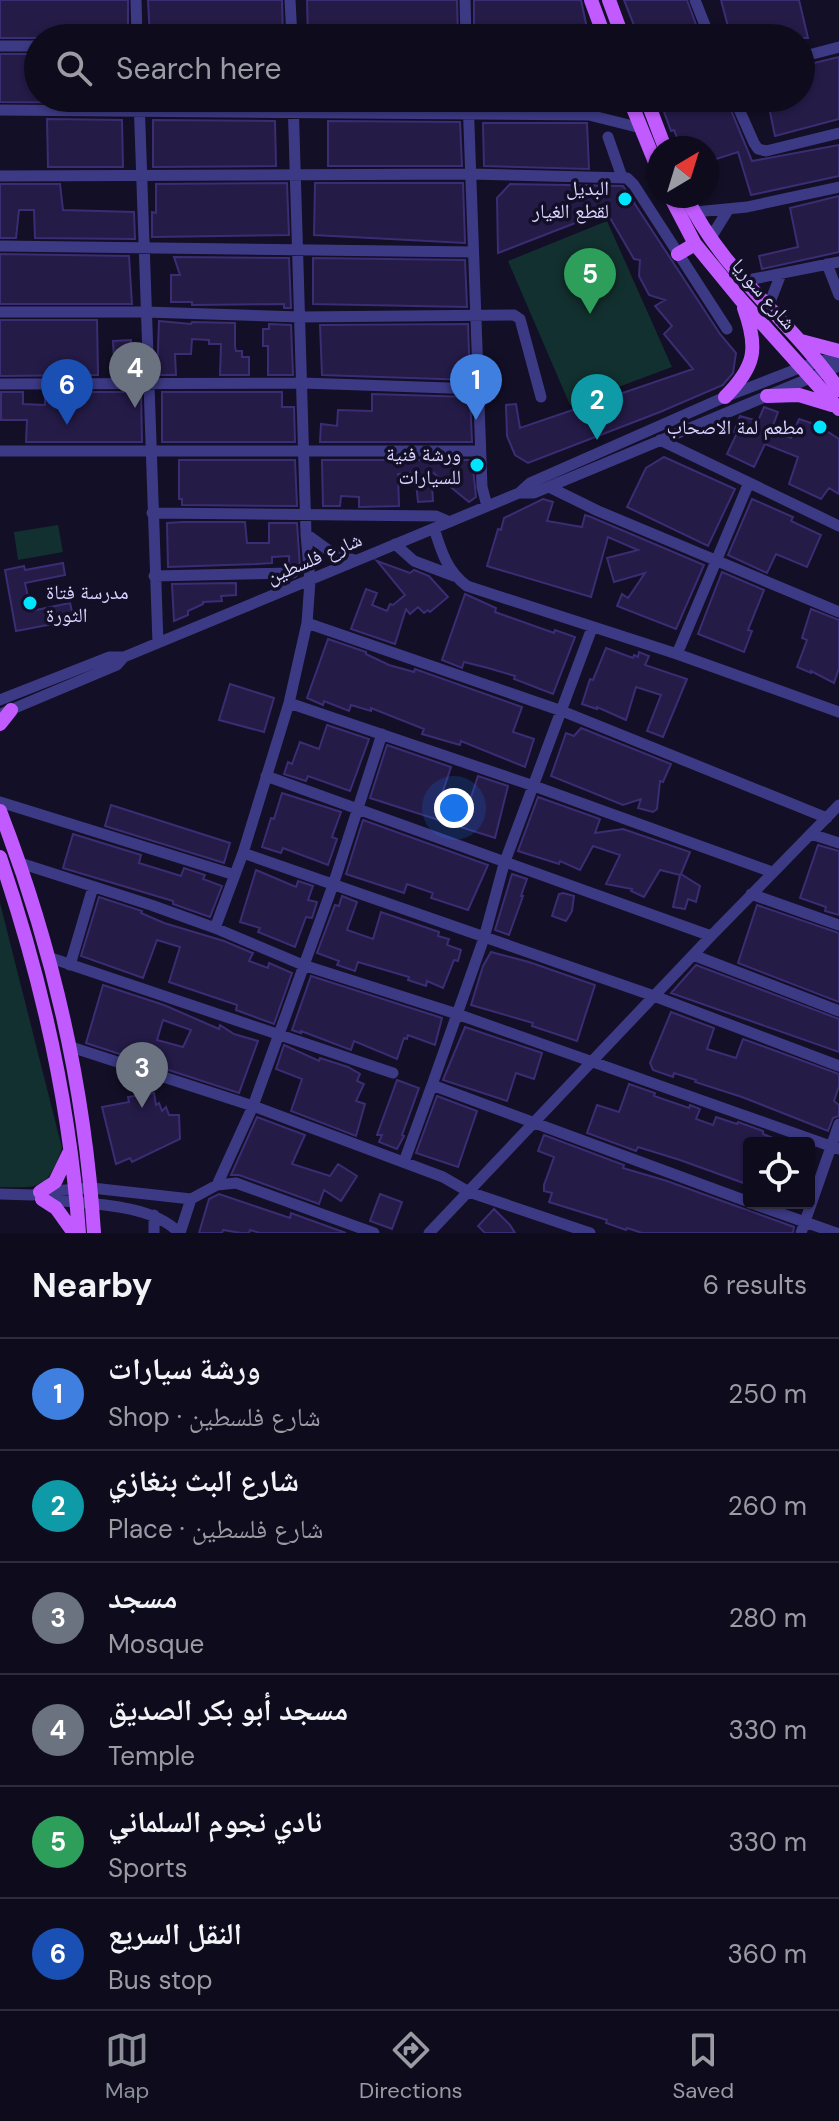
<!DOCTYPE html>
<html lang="en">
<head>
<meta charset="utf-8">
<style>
	:root { --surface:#0e0b1c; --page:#171425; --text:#f1f3f6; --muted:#9b9ba3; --line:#2e2b3b; --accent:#8c9099 }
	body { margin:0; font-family:"DM Sans","Noto Naskh Arabic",sans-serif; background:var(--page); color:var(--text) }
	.controls { position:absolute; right:24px; bottom:24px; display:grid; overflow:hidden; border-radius:8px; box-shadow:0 2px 6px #0004 }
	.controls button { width:72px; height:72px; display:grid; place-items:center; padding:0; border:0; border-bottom:2px solid var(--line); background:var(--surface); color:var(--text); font:40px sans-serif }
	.compass { position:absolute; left:647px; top:136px; width:72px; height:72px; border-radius:50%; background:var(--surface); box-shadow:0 2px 6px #0004; rotate:38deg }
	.you { position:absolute; left:454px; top:808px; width:28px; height:28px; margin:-20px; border:6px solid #fff; border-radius:50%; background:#1a73e8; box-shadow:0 0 0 12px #1a73e833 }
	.badge { display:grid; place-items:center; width:52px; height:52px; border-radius:50%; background:var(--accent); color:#fff; font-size:26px; font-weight:700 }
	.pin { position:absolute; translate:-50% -66px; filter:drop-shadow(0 2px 4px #0008) }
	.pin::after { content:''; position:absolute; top:42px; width:28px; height:24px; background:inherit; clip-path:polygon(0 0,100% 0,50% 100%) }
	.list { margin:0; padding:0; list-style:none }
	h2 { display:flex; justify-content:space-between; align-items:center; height:104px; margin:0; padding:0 32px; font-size:34px }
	h2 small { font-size:26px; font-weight:400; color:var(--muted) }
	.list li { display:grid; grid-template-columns:52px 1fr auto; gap:24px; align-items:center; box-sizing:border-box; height:112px; padding:0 32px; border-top:2px solid var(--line) }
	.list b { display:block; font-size:30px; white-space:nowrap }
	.list p { margin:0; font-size:26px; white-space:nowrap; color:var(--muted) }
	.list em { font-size:26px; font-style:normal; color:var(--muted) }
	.icon { flex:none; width:44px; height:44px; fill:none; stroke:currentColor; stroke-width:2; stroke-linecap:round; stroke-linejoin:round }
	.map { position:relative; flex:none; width:839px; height:1233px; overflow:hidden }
	.search { position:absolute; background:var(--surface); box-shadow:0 2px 6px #0004; left:24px; right:24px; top:24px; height:88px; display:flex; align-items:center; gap:20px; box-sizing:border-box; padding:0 28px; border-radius:44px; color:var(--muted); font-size:30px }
	.sheet { height:776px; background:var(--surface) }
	nav { display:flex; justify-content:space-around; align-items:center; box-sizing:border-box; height:112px; border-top:2px solid var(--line); background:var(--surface); font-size:22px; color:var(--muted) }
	nav a { display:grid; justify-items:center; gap:4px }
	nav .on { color:var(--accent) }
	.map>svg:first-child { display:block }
</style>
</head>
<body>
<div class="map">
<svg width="839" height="1233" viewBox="0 0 839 1233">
	<rect width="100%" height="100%" fill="#130f26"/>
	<path fill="#12302f" d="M607,221L672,367L570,405L508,261Z
		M58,525L63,552L18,560L14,532Z
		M0,903L62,1148C47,1189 42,1188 0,1187Z"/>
	<path fill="#241b47" stroke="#3b2d73" stroke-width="2" fill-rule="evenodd" d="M0,0H128V38H0Z
		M148,0H282L283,38H150Z
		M307,0H457L458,38H308Z
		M474,0H581L589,38H474Z
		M624,0H687L701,38H639Z
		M721,0H799L808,38H731Z
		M0,54H38V98H131V103L0,102Z
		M839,57V119L775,136L767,98H801V66Z
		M152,98H275V104L152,103Z
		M325,98H460V105L325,104Z
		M508,98H582V106H508Z
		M661,98H726L752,161L839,145V176L751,195L738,152L707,162V148H681L674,130L671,131L660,101Z
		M47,119L122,120L123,167H48Z
		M153,120L275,121L276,166L153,167Z
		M328,121L460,122L462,166H328Z
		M483,123H587L589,169L484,166Z
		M287,183L289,235L152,237V212L156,213V184Z
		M315,183H463L465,243L314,235Z
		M0,184H60L63,210L134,212L135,239L35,238L34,210H19L16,238H0Z
		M510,184L623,186L720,334L736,353L733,373L727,380L723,385L660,412L528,463L515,455L507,436L506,405L516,404L520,428L693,369L664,334L672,326L655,306L665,300L649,295L639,276L640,260L634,259L606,211L498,253L497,198Z
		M839,196V252L762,269L759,256L798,247L790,208Z
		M0,254L129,256L132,304H0Z
		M174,257L289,258L291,308H284V304L192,305V302H171V275H180Z
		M313,258L465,260L467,307L313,304Z
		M0,320H97L98,375L0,376Z
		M159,321L191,324L192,322L235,323V347L236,351H242V357H249V375H220L221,344H209V340L192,339L191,354H175L176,375H157Z
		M269,324L291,325L293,375H268V346H263V329H269Z
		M468,324L470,380L322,375L320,325Z
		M131,340V346H139L140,375H115L113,341Z
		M1,392H23V404L45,405V392H141L142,442H26L27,420H1Z
		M162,392H282V407H294L295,442H162Z
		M372,394L470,397L472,442H320L321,424L337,426L338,410L372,411Z
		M764,407L778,412L771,431L791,438L799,419L817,425L839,439V494L829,488L821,499L789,484L798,457L765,444L754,467L727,454L737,433L734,432L740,416L758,421Z
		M664,457L735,489L708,546L627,507L646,468Z
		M179,460H295L297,506L182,505V499H179Z
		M322,460H472L476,497L469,502L431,471L433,501L418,502L415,473L398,474L399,506L359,507V497L341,496L340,506H323Z
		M543,499L553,502L547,521L582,527L585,515L591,517L704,565L676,629L617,606L622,594L628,598L645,573L614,582L607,558L638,550L608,537L591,597L487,566L498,529L501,530L504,518Z
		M752,499L793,517L791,521L821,535L807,567L776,554L767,573L728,555Z
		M183,522H245L247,543H269V523H297L300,568L296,564H289V556L272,557V563L256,564L168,567L167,523Z
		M377,561L410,573L414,570L429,576L448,597L430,612L428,610L424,613L418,607L410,614L406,609L395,644L351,629L366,589L377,593L372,605L387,611L390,604L393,605L405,595Z
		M63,563L65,575L25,583L31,611L70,603L74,620L16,631L5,570L24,566L25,570Z
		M722,572L764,590L748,630L752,631L744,652L698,634Z
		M236,583V595L221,596L222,601L203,602V604L188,611V615L174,621L172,584Z
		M465,594L496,608L495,612L554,633L555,630L575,637L553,694L514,679L515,676L488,668L464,662L462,668L442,660Z
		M811,609L839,620V668L834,683L811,671V673L797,667L807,640L802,638Z
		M328,639L366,652V654L389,665L414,672L415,669L522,707L513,732L534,739L525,767L461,741L460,745L422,734L424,729L371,708V711L351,705L349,711L324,701L323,705L307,698Z
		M606,648L633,658L634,655L638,657L639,652L649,656L645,665L687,679L663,737L647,731L661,695L636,687L626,720L597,707V709L582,704L590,679L593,680Z
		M230,684L274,698L264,732L219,720Z
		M327,725L369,739L350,791L308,776L306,781L284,774L288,762L292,764L300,742L319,749Z
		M581,728L671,764L663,782L660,781L657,809L653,812L638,808L641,799L623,805L551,776L566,733L574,736Z
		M387,745L451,767L443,791L470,800L478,776L508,786L495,838L370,798Z
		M282,793L341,812L332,837L337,839L328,865L283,848L281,853L262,847L271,818L274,819Z
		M538,797L600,819L595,833L623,829L690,852L681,874L700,886L696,902L688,899L685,909L673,907L680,875L660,870L644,897L631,891L632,889L606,884L620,855L593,846L580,870L560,861L559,864L518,851Z
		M111,805L230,843L224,863L105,826Z
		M363,820L488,865L468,910L431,898L433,893L407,884L404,893L346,874Z
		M73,834L141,855L139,863L181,876L184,868L205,875L203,879L222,886L210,917L173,904V901L63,868Z
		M818,845L839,851V915L825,911L826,907L800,898Z
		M256,870L296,887L298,881L313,886L308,900L317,902L312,918L306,917L295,947L258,932L260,928L240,922Z
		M512,874L527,879L521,896H523L509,935L495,930Z
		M563,893L574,896L572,911L566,921L552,916L559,894Z
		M342,896L357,902L347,930L373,939L381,912L439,932L438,936L449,939L447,945L461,950L458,961L454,960L443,988L427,981L426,986L408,980L409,977L358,962L355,971L337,965L339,961L317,953L335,905L339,906Z
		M99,897L142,911L141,913L164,923L224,941L250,952L253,953L249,961L268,968L269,963L292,973L274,1024L236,1010L237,1005L169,982L180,947L157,940L143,978L81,956Z
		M757,905L839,933V1002L738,963Z
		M491,952L529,962L595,985L577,1041L532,1026L533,1023L471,1005L483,966Z
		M696,965L839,1019V1052L671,993Z
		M311,976L442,1018L435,1045L408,1035L407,1039L404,1038L397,1059L354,1041L351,1050L301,1031V1033L292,1030Z
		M103,985L164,1005L219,1029L220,1025L234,1034L258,1041L239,1093L86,1043ZM163,1020L191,1030L183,1047L157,1040Z
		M671,1012L714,1028L707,1049L736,1058L743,1039L839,1074V1086L834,1101L839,1105V1116L833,1118L828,1131L742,1097L695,1082L696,1080L674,1073L673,1077L653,1070L650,1063Z
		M465,1027L542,1053L534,1079L516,1073L507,1101L443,1080Z
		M284,1045L319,1061L320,1058L348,1067L360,1074L357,1081L364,1084L356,1101L365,1104L356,1136L291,1111L302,1079L276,1069Z
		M397,1080L419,1088L402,1135L404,1136L397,1149L379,1142L382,1135H377Z
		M629,1084L655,1093L654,1096L689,1108L690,1105L700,1109L696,1119L713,1125L716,1117L737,1124L738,1122L763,1131V1134L785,1143H749V1185L680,1160L638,1147L636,1151L587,1133L597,1105L619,1112Z
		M154,1093L156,1105L159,1103L162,1111L166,1107L169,1115H179L180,1139L132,1162L130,1158L116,1164L102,1107L129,1102L128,1097Z
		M437,1096L477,1111L458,1167L416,1153Z
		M257,1117L305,1135L292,1164L330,1176L338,1164L357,1176L341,1201L324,1190L319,1204L239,1175H231Z
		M544,1135L624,1165L623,1168L667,1181L794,1227L793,1233H642L627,1228L626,1230L606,1223L607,1220L549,1202L552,1193L544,1191V1185L554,1157L538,1151Z
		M219,1194L290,1218L291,1213L346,1233H260L250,1230L249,1233H241L223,1230L222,1233H199L209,1199Z
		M380,1194L402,1202L392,1229L370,1221Z
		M494,1209L510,1225L515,1233H485L478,1226Z"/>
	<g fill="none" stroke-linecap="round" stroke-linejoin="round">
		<path stroke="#3d3a85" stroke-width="11" d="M136,0L137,38
			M290,0L292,38
			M465,0L466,38
			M695,0L710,38
			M0,46H38
			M801,57L839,47
			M139,98L158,643
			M468,98L482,487L487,506
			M734,98L754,143L758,149L766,151L839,133
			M0,110L589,115L641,128
			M589,115L604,98
			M608,137L622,177
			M0,176L471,174L627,178L634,185L727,329
			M695,212L747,207L839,187
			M710,239L728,210
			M0,246L473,252
			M827,264L839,295
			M743,281L839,262
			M771,309L770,302L781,274
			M0,312H146L300,317L514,315L520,319L541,397
			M0,384L302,383L478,389
			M660,440L839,526
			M0,451H480
			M549,487L598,511L839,612
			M519,493H534L839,366
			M152,513L436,516L450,522
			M434,528C441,551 447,571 467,586L677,654L839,712
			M306,534L331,552L354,560
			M395,544L414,561L454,576
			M154,576L293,573
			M307,623L562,711L827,818
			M592,628L504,864L484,938L432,1085L749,1202
			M677,654L748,485
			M0,700L109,657H124
			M289,703L534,786L772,872
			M3,713L117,665L124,657L519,493L530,483L725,397L802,367L839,356
			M382,734L333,885L253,1106L443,1177L469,1192L590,1233
			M266,776L711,936
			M0,802L235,875
			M811,834L839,843
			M243,853L654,996L839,1066
			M20,863L151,905L215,928L303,965L457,1014L839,1149
			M751,894L839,925
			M215,928L243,853L289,703L307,623L310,581L306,534L293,98
			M693,955L839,1011
			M48,957L393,1073
			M70,965L93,887
			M68,1046L253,1106L217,1185
			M404,1162L432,1085
			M0,1194L33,1195L40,1192L92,1188L191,1199L217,1185L236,1183L374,1233
			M41,1199C81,1204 151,1202 179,1233
			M751,1203L836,1233
			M154,1233V1215
			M180,1233L191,1199
			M429,1233L711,936L839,805
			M801,1233L839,1124"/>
		<path stroke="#c25bff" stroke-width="14" d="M591,0L605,38
			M609,0L623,38
			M629,98L659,172
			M646,98L665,148
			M670,196L695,244L741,300L839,409
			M686,196C723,274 791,320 839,390
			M678,254L695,244
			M801,341L839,351
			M767,396L799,395L832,405
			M725,397C755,367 759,349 744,308
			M0,724L11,710
			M0,811C52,945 85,1089 94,1233
			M0,857C41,977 70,1106 79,1233
			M40,1192L55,1182L69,1153
			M42,1199L56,1208L74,1233"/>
	</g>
	<g fill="#00e5ff" stroke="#130f26" stroke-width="3">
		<circle cx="625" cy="199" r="8"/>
		<circle cx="820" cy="427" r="8"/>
		<circle cx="477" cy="465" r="8"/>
		<circle cx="30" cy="603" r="8"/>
	</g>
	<g text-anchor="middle" stroke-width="7" stroke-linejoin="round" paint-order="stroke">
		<g font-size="20" fill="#d9d4ff" stroke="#130f26" text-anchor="end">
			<text x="609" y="195">البديل<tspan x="609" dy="23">لقطع الغيار</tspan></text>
			<text x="804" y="434">مطعم لمة الاصحاب</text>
			<text x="461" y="461">ورشة فنية<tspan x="461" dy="23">للسيارات</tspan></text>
			<text x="46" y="599" text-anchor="start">مدرسة فتاة<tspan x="46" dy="23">الثورة</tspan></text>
		</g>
		<g font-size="20" fill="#d9d4ff" stroke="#130f26">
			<text transform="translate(764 294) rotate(49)" y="7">شارع سوريا</text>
			<text transform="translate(314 558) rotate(-23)" y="7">شارع فلسطين</text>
		</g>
	</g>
</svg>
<div class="controls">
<button><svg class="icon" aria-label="locate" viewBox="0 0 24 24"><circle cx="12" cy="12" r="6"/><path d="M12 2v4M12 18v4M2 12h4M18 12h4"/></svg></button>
</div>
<svg class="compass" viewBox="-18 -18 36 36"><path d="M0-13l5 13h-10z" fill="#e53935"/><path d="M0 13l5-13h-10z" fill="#9b9ba3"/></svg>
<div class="you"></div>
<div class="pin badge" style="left:476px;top:420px;background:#3f7fe0">1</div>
<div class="pin badge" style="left:597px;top:440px;background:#0f9aa8">2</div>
<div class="pin badge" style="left:142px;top:1108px;background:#6b7280">3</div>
<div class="pin badge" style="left:135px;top:408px;background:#6b7280">4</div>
<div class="pin badge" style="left:590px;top:314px;background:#2e9e5b">5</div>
<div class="pin badge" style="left:67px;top:425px;background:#1a4fb4">6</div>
<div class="search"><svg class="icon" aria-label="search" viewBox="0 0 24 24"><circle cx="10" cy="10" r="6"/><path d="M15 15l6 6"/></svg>Search here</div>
</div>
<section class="sheet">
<h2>Nearby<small>6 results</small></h2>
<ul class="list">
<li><span class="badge" style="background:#3f7fe0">1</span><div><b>ورشة سيارات</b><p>Shop · شارع فلسطين</p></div><em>250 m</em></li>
<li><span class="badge" style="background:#0f9aa8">2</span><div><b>شارع البث بنغازي</b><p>Place · شارع فلسطين</p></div><em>260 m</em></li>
<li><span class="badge" style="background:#6b7280">3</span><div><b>مسجد</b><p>Mosque</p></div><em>280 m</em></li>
<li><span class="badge" style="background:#6b7280">4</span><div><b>مسجد أبو بكر الصديق</b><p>Temple</p></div><em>330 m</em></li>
<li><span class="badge" style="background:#2e9e5b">5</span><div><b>نادي نجوم السلماني</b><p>Sports</p></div><em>330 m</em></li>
<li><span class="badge" style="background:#1a4fb4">6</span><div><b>النقل السريع</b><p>Bus stop</p></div><em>360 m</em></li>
</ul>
</section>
<nav>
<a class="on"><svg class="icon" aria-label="map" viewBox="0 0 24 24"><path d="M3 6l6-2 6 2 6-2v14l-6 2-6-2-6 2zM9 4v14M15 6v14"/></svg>Map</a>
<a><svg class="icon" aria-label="directions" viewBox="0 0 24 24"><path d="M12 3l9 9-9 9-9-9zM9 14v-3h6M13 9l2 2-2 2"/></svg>Directions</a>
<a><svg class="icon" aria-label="saved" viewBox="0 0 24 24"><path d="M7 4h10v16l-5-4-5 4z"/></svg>Saved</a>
</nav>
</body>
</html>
